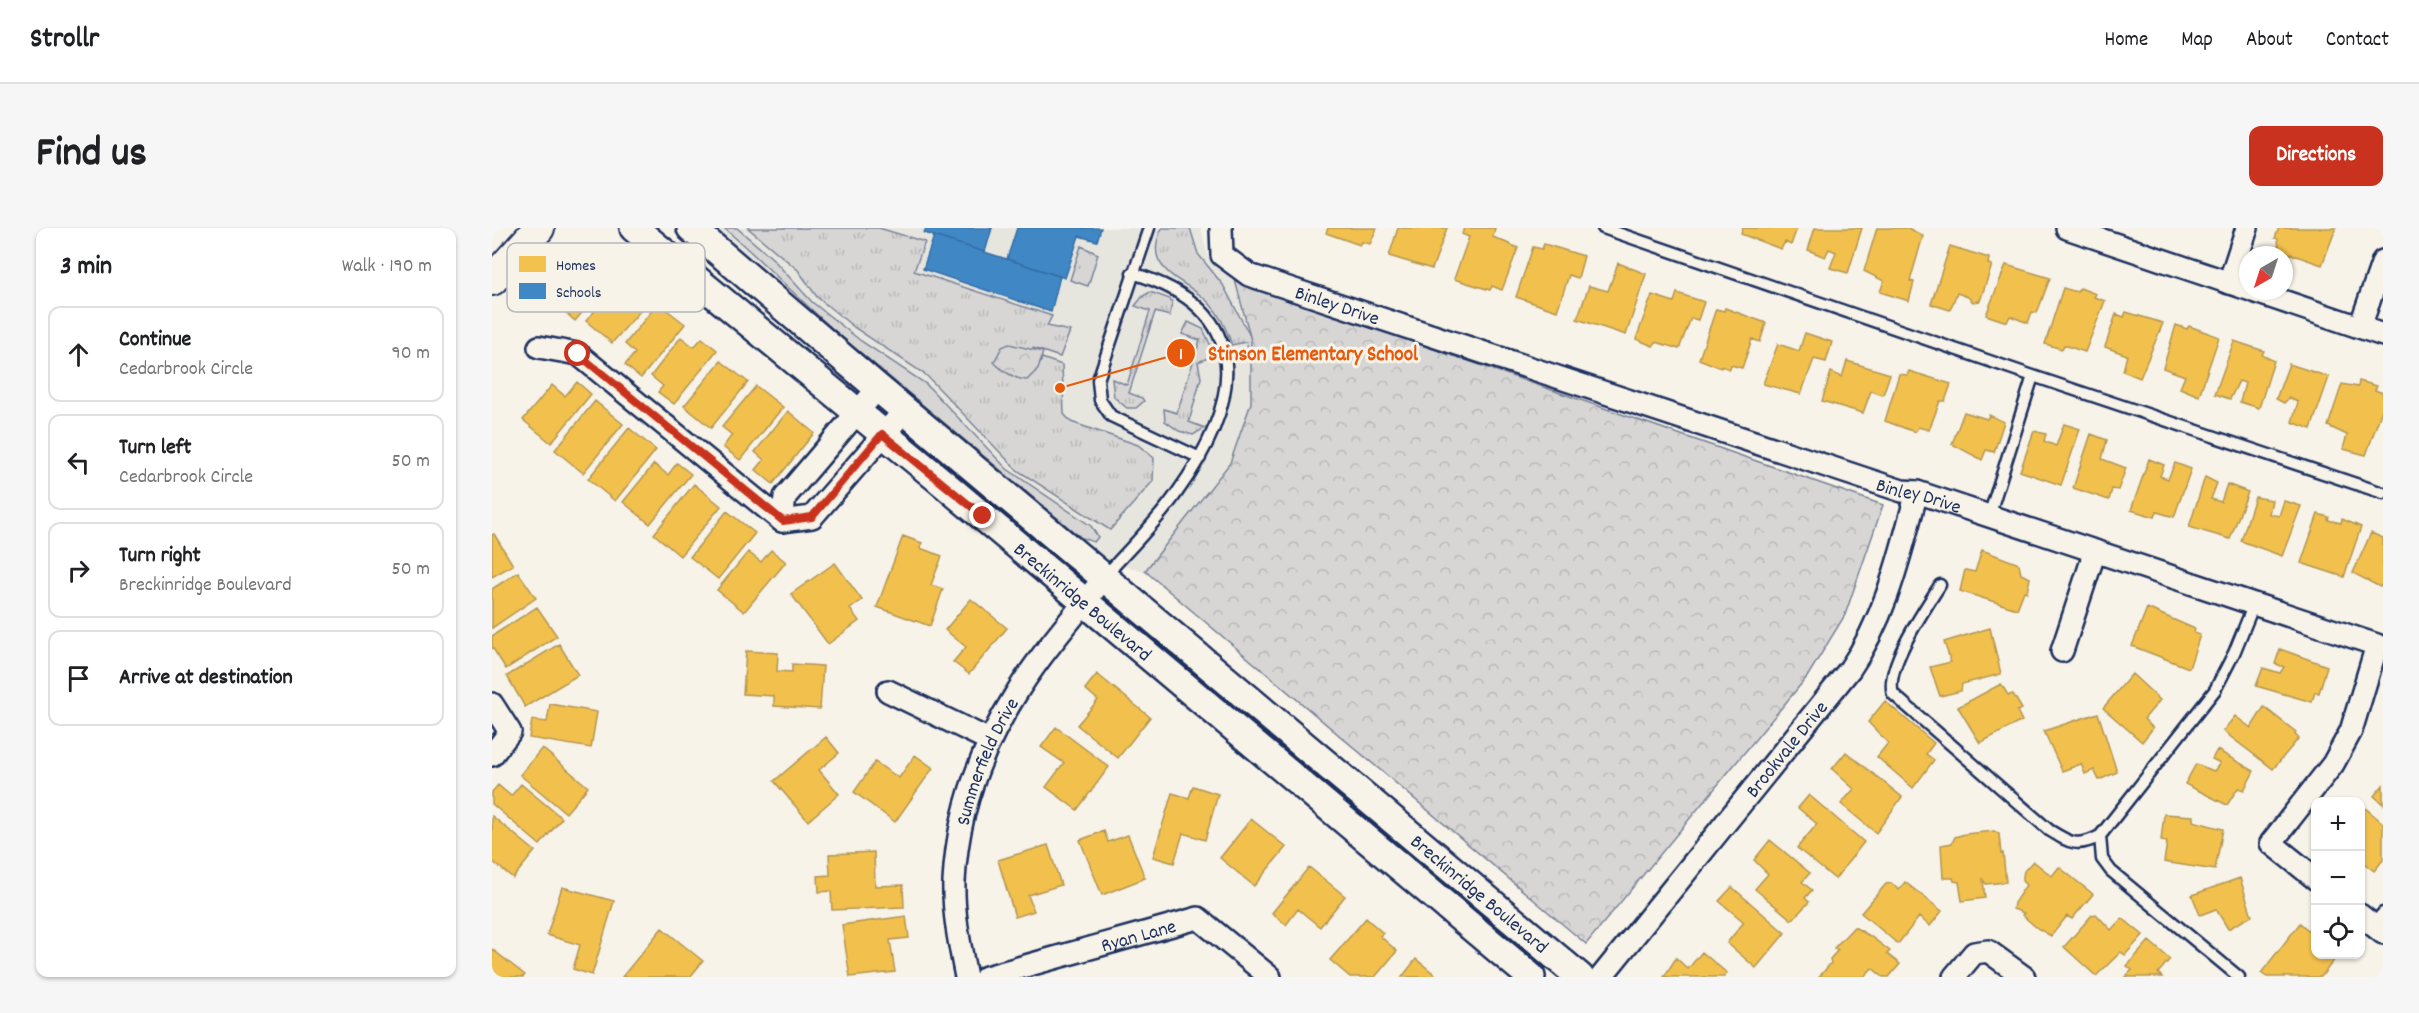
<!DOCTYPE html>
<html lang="en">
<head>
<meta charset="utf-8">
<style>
	:root { --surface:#fff; --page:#f6f6f6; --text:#202124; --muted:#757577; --line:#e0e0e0; --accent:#c8321e }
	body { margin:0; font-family:Dekko,sans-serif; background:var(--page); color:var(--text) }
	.controls { position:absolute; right:18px; bottom:18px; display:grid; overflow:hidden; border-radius:12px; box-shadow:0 2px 4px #0004 }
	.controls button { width:54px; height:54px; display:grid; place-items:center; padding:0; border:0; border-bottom:2px solid var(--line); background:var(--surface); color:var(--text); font:30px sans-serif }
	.compass { position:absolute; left:1747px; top:18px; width:54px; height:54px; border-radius:50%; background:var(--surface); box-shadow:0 2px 4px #0004; rotate:219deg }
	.stop { position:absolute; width:18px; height:18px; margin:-14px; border:4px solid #c8321e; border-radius:50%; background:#fff }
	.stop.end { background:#c8321e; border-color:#fff; box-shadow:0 2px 6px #0008 }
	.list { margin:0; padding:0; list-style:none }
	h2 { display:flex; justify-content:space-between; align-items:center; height:78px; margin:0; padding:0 24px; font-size:26px }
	h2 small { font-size:20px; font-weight:400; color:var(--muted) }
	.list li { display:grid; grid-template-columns:39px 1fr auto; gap:18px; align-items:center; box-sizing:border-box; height:96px; margin:0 12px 12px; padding:0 12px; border:2px solid var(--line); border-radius:12px }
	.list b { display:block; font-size:22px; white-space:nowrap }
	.list p { margin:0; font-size:20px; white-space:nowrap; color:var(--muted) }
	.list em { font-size:20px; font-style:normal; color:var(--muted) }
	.icon { flex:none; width:33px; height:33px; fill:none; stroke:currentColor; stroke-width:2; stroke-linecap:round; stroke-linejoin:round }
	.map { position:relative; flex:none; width:1891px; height:749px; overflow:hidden; border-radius:12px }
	header { display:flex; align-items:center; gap:36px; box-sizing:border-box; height:84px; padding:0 30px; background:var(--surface); border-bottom:2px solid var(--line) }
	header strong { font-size:28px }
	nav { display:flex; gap:33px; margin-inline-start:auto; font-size:21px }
	.intro { display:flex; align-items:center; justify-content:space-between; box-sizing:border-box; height:144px; padding:0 36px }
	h1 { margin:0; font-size:42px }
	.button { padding:15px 27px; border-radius:12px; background:var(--accent); color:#fff; font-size:21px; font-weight:700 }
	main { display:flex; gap:36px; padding:0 36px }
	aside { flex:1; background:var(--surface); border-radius:12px; box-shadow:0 2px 4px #0004 }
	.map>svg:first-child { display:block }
</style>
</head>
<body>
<header>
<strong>Strollr</strong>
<nav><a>Home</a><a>Map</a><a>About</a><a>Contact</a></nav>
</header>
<div class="intro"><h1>Find us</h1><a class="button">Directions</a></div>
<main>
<aside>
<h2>3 min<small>Walk · 190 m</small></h2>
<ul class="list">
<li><svg class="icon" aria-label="ahead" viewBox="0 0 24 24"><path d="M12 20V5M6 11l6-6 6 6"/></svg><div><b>Continue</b><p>Cedarbrook Circle</p></div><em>90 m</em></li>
<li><svg class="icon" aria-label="left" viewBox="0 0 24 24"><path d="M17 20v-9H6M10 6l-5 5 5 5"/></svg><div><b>Turn left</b><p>Cedarbrook Circle</p></div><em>50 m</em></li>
<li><svg class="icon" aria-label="right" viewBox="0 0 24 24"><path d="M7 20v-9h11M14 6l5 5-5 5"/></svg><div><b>Turn right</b><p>Breckinridge Boulevard</p></div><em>50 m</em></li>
<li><svg class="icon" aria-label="arrive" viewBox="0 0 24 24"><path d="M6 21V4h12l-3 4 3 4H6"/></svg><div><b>Arrive at destination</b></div></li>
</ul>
</aside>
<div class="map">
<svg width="1891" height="749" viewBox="0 0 1891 749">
	<defs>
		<pattern id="grass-tufts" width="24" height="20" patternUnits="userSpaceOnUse" patternTransform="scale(1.5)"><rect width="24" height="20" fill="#d7d6d4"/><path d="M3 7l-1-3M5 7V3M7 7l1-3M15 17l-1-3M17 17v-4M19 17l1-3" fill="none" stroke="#b8b8b8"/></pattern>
		<pattern id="forest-crowns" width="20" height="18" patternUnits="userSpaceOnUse" patternTransform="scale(1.5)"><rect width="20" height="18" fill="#d7d6d4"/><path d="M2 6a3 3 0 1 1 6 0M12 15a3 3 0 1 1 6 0" fill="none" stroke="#b8b8b8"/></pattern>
	</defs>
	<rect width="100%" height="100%" fill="#f7f3e8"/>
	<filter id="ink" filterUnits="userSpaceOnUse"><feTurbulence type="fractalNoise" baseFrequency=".0167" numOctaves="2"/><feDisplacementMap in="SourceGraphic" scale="12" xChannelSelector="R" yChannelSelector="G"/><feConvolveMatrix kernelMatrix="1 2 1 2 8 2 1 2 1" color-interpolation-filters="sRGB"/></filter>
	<g filter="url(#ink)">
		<path fill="#e6e5de" d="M187,0H709L716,30L743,52L759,112V175L738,235L653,343L576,325Z"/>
		<path fill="url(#grass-tufts)" stroke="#798299" stroke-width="1.5" d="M232,0H245L280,30L320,74L369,113L434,156L515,241L599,298L606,309L602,314L588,309L350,109C309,74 273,35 232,0Z
			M256,0H387L433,14L422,43L560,88L555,98L578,103L568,129L541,120L546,141L550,130L570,137L572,186L579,194L646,217L662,230L661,253L618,302L525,242L434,147L363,100L325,69L306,42Z
			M670,0H698L706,26L731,57L758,108L761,116L759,130L754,114L740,117C735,102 729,88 718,76C696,51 648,45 670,0Z
			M589,18L606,26L596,58L578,52Z
			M658,64L678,71L680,74L678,88L663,84L637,165L650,170L652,173L644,180H635L622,169L620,151L635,157L658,83L643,78L651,68Z
			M696,94L711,101L723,127L706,134L709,150L697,194L713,200L701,207L687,203L673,193L672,181L685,185L708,112L690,106Z
			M418,207L496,269L463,249L414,212Z"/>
		<path fill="url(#forest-crowns)" stroke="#798299" stroke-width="1.5" d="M743,52L1391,277L1353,387L1315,449L1094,716L653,343L738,235L759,175V112Z
			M517,116L551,124L546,141L535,152C524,152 509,142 502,134L510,119Z"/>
		<path fill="#f2c14e" stroke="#b29553" stroke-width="1.5" d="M836,0H885L878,16L869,14L868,17L834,5Z
			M906,0H955L940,41L897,28Z
			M972,0H1003L1001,9L1026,20L1010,62L1000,58L998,62L962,51L977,9L970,6Z
			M1251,0H1305L1299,17L1293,14L1289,21L1249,6Z
			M1323,0H1370L1356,45L1338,40L1344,24L1337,21L1333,29L1316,22Z
			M1385,0H1416L1431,8L1418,53L1422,54L1417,73L1388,64L1392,53L1372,43Z
			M1787,0H1844L1830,37L1787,22L1786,11L1783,10Z
			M1052,16L1092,28L1086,50L1077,47L1065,83L1024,69L1041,19L1050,21Z
			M1458,18L1497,30L1496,36L1500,37L1488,73L1481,74L1476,69L1465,65L1458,82L1439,76Z
			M103,20L127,41L83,93L58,71Z
			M1126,35L1154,46L1134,107L1085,91L1097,58L1116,63Z
			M1514,37L1558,50L1545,85L1540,84L1536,95L1518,88L1515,94L1494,87Z
			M129,52L156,74L120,115L94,93Z
			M1571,60L1585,64L1588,60L1604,66L1602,69L1613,73L1593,124L1572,117L1570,121L1553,116Z
			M1185,65L1212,74L1206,92L1199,90L1187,121L1164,114L1161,118L1144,111L1160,67L1182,74Z
			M166,75L193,96L149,150L133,137L143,125L133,116Z
			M1233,80L1274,95L1268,114L1260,111L1250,140L1239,137L1238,141L1229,138V140L1207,131L1224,81L1232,83Z
			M1634,84L1671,95L1648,150L1631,143L1635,127L1613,119L1624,86L1632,89Z
			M1684,97L1695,101L1697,98L1727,109L1707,168L1688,160L1693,148L1671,140Z
			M1313,105L1340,114L1334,134L1322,131L1309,166L1271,156L1286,116L1307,123Z
			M189,109L202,119L210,110L225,122L182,176L166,164L171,158L159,148Z
			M1742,113L1772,123L1770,127L1782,133L1767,180L1748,174L1753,155L1747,153L1738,171L1723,166Z
			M229,133L256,154L219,200L192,178Z
			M1355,133L1398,146L1391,167L1379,163L1371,185L1330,173L1339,144L1350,149Z
			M1797,136L1837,149L1819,201L1800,194L1806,174L1797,170L1792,175L1784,171Z
			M1417,143L1459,156L1453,173H1448L1437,202L1426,199L1423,204L1393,193L1407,146L1415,147Z
			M1867,153L1885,158L1883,162L1891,165V179L1874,227L1851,221L1855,207L1836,198L1850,156L1866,159Z
			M85,154L99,166L59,215L31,192L60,157L73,168Z
			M264,158L291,179L248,232L231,219L240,207L230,199Z
			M103,173L131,196L91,245L63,222Z
			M296,183L322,205L281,256L264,242L272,232L263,224Z
			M1472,184L1495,191L1497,187L1512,194L1502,224L1494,222L1490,232L1460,216Z
			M1572,196L1588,201L1569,257L1528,243L1542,203L1554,206L1552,213L1564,218Z
			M137,200L164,222L123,273L96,251Z
			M1599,206L1615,212L1610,231L1634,240L1626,262L1620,261L1617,272L1581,260Z
			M1657,231L1672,237L1668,248L1676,251L1683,235L1699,241L1682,289L1665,284L1663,289L1639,282Z
			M185,235L199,246L158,296L131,274L162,236L176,247Z
			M1713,249L1725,255L1719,271L1729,274L1735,256L1756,264L1738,311L1697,299Z
			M202,256L229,278L188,328L162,306Z
			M1763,269L1780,272L1777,286L1787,288L1792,273L1809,278L1790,328L1749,313Z
			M235,283L263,305L226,351L198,329Z
			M1826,286L1837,289L1836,292L1849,295L1850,291L1869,299L1852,349L1809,335Z
			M1879,305L1891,310V355L1888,359L1861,345Z
			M2,306L21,337L0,349V307Z
			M411,308L430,315L428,320L450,328L439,357L451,361L438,398L385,379Z
			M279,322L294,334L252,384L225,362L256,324L269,334Z
			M1490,322L1527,336L1529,346L1538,350L1535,364L1532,363L1525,381L1468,363L1473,342L1483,344Z
			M343,335L370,372L358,381L367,393L336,416L299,366Z
			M26,344L44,370L0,400V361Z
			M479,371L515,400L477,446L461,434L474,419L453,402Z
			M45,379L65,408L14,441L0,419V408Z
			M1655,380L1703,401L1702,405L1708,407L1697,440L1640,418Z
			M1498,400L1509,446L1470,456L1469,463L1448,468L1438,439L1459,434L1452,414Z
			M67,416L86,447L33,479L15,448Z
			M1788,421L1835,438L1827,465L1823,464L1820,474L1764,458L1771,440L1788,445L1792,439L1783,436Z
			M254,423L286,425L285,443L300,444V436L331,438L328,481L282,478V468L251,466Z
			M605,446L658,489L626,530L585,497L606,472L593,461Z
			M1640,446L1668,472L1652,491L1661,500L1650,514L1611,480Z
			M1509,456L1516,467L1521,466L1530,481L1525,483L1530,493L1488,515L1466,479Z
			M1393,473L1442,515L1434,526L1442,532L1421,560L1385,529L1396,515L1376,494Z
			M58,476L105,484L99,520L37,510L40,492L55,494Z
			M1772,479L1804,504L1803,507L1807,510L1781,541L1731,503L1743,488L1759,500Z
			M1606,485L1625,544L1607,552L1602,542L1593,546L1589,536L1570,543L1552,503Z
			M564,499L617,539L585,582L554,559L572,535L549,519Z
			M334,509L347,525L327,542L347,566L316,593L282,553Z
			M50,520L96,559L74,585L28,547Z
			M1725,522L1762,543L1752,562L1746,560L1735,577L1693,556L1704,536L1722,543L1728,535L1720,531Z
			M1354,524L1410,569L1384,605L1349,576L1362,561L1340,541Z
			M423,527L441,540L403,594L362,564L383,534L407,550Z
			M29,556L70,590L48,617L0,576V564L6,557L19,568Z
			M1891,557V576L1882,568Z
			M701,558L726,566L713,612L691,605L682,635L661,629L680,565L697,570Z
			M1317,567L1372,614L1343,651L1305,620L1325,596L1306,580Z
			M1872,579L1891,595V632L1882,643L1868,632V583Z
			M1672,586L1701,588V593L1731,601L1723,642L1672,634L1675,614L1669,613Z
			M0,588L43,623L21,650L0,633Z
			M759,591L794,619L762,658L728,630Z
			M612,603L616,614L636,607L653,650L610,667L588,612Z
			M1502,603L1507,606L1509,626L1511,625L1514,654L1494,656L1491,652L1493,670L1470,673L1467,654L1462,653L1461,650H1451L1449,617L1460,615L1463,609L1473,606Z
			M1278,612L1318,645L1310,654L1320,662L1313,670L1317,674L1300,692L1263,661L1276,646L1262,632Z
			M556,617L569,657L536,667L542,683L523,689L506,632Z
			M382,624L383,658L411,657L412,679L340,682L339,663L327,664L326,648L338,647L337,626Z
			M1541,633L1560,648L1567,639L1601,666L1580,691L1575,688L1559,708L1545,700L1530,687L1532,685L1521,681L1522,675L1534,657L1530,653L1532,643Z
			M817,639L853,668L828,699L806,681L794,697L780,685Z
			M1748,650L1760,688L1736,701L1724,681L1708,687L1700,667Z
			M1413,654L1450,683L1438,698L1427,689L1406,716L1369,685L1394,656L1399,655L1407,662Z
			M70,659L122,673L100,747L81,741L88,717L55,707Z
			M1240,659L1293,705L1264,740L1235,715L1252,694L1227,673Z
			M1604,686L1619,702L1630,690L1651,707L1633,727L1629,724L1604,748L1572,719L1600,687Z
			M414,688L417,710L398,712L403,744L358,749L350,697Z
			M874,690L891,705L888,708L905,723L883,749H858L838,732Z
			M1808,695L1824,709V726L1846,727L1829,749H1775L1769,745Z
			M1362,699L1378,708L1398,723L1395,726L1408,736L1397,749H1391L1380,740L1372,749H1327L1339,735L1338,731L1346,722L1342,720Z
			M170,700L211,733L198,749H130Z
			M1657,713L1678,731L1666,745L1670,749H1633L1640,742L1635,738Z
			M0,721L33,747L31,749H0Z
			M1210,724L1235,745L1232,749H1172L1184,730L1196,741Z
			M924,731L946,749H910Z"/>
		<path fill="#3f88c5" stroke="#346da6" stroke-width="1.5" d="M434,0H500L493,24L432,5Z
			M525,0H609L605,13L587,8L573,50L515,31Z
			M442,8L568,48L559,84L431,41Z"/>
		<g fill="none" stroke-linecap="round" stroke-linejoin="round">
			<g stroke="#1b2f5e" stroke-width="15">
				<path id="service" d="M657,0L606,152L608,172L619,188L708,230
					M1111,0L1541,148L1891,265
					M1497,288L1541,148
					M613,348C636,322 664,295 684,266C748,177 768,83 640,45
					M1448,357C1433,381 1392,440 1401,466L1557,602C1578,615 1585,620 1608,608L1723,462L1742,425L1762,376
					M1608,608L1610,631L1619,643L1747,749
					M1881,697L1891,685"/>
			</g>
			<g stroke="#1b2f5e" stroke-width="26">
				<g id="minor">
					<path id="s1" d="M729,0L730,27L757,47L1410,263L1425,264L1885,417L1859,503L1841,536L1779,615L1824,651"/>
					<path d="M1575,0L1756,61"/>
					<path d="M1737,55L1755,0"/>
					<path d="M1761,63L1891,107"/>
					<path d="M1868,99L1891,33"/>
					<path d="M47,119L86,126L290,293L320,289L413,182"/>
					<path d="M290,293L293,269L386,160"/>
					<path d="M1570,423L1603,323"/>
					<path d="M396,463L497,512"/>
					<path d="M0,476L18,504L0,527"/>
					<path d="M1868,687L1891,705"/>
					<path id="s2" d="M474,749C468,718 461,686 462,654C465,588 487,525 522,469C547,427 583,388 613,348"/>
					<path id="s3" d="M494,749L706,690L778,749"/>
					<path id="s4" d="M1109,749L1358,441C1395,387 1408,326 1425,264"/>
					<path d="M1462,749L1482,725L1496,723L1532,749"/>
				</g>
			</g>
			<g stroke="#1b2f5e" stroke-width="32">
				<g id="tertiary">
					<path id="s5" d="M142,0L445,250L1039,749"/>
					<path id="s6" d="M199,0L386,160L1088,749"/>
				</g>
			</g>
			<g stroke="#1b2f5e" stroke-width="34">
				<path id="secondary" d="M0,52L47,0"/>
			</g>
			<use href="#service" stroke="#f7f3e8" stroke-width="10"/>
			<use href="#minor" stroke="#f7f3e8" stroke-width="21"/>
			<use href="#tertiary" stroke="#f7f3e8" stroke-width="27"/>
			<use href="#secondary" stroke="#f7f3e8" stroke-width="30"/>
		</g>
	</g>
	<g fill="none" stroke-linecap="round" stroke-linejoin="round" filter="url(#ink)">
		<path stroke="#c8321e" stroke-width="8" d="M86,126L291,293L320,289L390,206L491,288"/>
	</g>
	<g text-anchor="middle" stroke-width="6" stroke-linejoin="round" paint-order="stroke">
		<g font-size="20" fill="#1b2f5e" stroke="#f7f3e8">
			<text dy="7" stroke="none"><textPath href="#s1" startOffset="154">Binley Drive</textPath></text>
			<text dy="7" stroke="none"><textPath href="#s1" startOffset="766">Binley Drive</textPath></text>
			<text dy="7" stroke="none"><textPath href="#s5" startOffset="584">Breckinridge Boulevard</textPath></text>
			<text dy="7" stroke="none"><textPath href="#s4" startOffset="294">Brookvale Drive</textPath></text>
			<text dy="7" stroke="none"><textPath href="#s2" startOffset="222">Summerfield Drive</textPath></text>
			<text dy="7" stroke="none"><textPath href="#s6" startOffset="1032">Breckinridge Boulevard</textPath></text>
			<text dy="7" stroke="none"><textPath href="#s3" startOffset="158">Ryan Lane</textPath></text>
		</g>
	</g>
	<rect x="15" y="15" width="198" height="69" rx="9" fill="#f7f3e8" stroke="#b5b8bf" stroke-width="1.5"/>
	<rect x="27" y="28" width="27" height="16" fill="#f2c14e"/>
	<rect x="27" y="55" width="27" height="16" fill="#3f88c5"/>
	<g font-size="16" fill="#1b2f5e">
		<text x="64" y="42">Homes</text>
		<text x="64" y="69">Schools</text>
	</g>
	<path fill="none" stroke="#e8590c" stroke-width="2" d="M568 160L689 125"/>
	<g fill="#e8590c" stroke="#f7f3e8" stroke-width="2">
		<circle cx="568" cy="160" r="6"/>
		<circle cx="689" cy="125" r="15"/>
	</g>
	<g font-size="18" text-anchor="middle" font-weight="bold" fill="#fff">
		<text x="689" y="131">1</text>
	</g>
	<g font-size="21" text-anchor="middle" font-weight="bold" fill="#e8590c" stroke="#f7f3e8" stroke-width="6" stroke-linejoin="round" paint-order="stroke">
		<text x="821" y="132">Stinson Elementary School</text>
	</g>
</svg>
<div class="controls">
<button>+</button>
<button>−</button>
<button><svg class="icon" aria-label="locate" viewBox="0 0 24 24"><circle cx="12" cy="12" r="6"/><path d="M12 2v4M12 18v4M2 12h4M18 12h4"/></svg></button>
</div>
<svg class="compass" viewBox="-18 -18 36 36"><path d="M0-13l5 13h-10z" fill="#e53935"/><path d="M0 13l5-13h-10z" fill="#757577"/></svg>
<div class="stop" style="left:86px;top:126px"></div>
<div class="stop end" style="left:491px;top:288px"></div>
</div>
</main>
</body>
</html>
